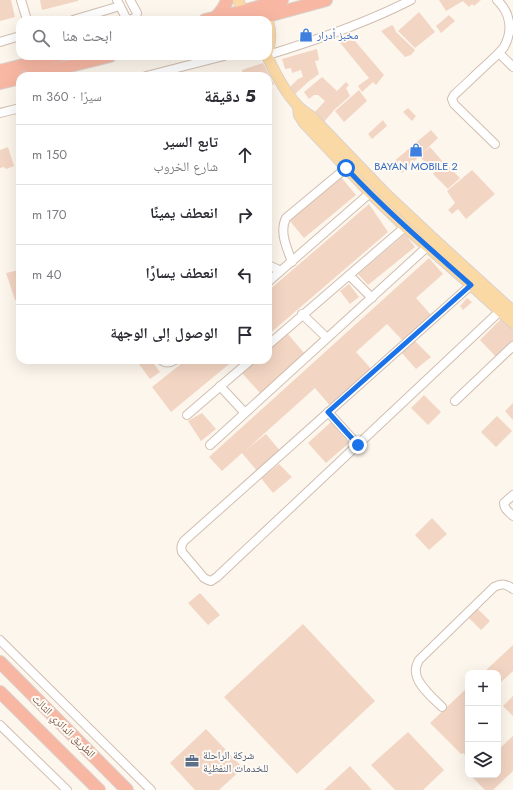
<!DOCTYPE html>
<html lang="ar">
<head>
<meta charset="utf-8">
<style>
	:root { --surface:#fff; --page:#f7f7f7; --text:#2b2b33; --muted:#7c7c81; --line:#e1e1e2 }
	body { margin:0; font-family:Jost,"Noto Naskh Arabic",sans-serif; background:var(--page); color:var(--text); direction:rtl }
	.controls { position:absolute; right:12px; bottom:12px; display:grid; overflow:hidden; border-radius:8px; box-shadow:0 4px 16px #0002 }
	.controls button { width:36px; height:36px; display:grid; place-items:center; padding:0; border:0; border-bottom:1px solid var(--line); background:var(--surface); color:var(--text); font:20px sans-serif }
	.stop { position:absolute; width:12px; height:12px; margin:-9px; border:3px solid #1a73e8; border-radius:50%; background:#fff }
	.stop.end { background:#1a73e8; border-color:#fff; box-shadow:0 1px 4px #0008 }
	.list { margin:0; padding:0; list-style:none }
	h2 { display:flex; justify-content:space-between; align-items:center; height:52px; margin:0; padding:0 16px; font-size:17px }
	h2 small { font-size:13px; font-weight:400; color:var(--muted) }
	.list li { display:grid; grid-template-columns:26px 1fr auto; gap:12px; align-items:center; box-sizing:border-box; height:60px; padding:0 16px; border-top:1px solid var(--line) }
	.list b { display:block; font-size:15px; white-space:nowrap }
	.list p { margin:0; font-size:13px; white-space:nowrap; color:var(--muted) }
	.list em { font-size:13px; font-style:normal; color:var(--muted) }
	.icon { flex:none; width:22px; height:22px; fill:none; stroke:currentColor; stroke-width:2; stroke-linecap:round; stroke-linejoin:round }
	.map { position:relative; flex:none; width:513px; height:790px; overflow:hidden; direction:ltr }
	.search { position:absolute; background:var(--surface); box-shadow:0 4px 16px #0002; left:16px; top:16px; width:256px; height:44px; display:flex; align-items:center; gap:10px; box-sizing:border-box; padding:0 14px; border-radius:12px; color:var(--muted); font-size:15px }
	.panel { position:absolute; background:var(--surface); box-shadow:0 4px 16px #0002; left:16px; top:72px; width:256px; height:292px; border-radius:12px; direction:rtl }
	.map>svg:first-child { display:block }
</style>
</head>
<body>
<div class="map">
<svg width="513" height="790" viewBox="0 0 513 790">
	<rect width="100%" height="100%" fill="#fdf6ec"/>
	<path fill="#f3d5c3" d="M0,0H11L15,17L0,21Z
		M40,0H78V1L42,10Z
		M439,0H481L474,6L472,4L469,7L463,1L446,11Z
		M419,12L435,32L415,48L398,31Z
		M449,15L455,21L441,33L436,26Z
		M392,25L394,27L396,32L415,50L411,55L405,57L381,31Z
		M349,34L384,75L376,85L373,82L362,92L358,86L369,78L337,39Z
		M317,49L319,60L315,61L319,74L308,82L294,95L289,88L298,79L303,77L301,70L292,73L291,68L285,69L282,59Z
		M263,63L274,84L268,87V76H243L242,70Z
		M322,77L337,91L346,82L349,85L346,88L350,96L334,110L324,122L314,113L325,101L318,95H314L309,99L304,92Z
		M359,90L367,101L344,122L335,111Z
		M408,108L416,116L412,121L403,112Z
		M383,120L387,126L372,139L368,134Z
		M431,130L438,138L402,173L392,163Z
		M8,147L14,166L6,169L4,167L0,168V150Z
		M430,147L444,163L435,172L419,156Z
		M445,163L460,178L448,189L433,174Z
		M472,170L495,194L466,219L458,209L452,214L448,210L455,203L447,191Z
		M340,176L356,195L304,238L289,220Z
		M369,204L388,232L268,335V291Z
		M405,234L415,247L368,285L358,274Z
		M429,258L443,274L416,298L431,315L403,341L387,324L356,352L373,371L332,408L315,388L247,449L266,434L281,452L257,471L242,453L222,471L209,457Z
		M19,270L20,298L15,300L6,273Z
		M349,284L359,297L350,304L340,291Z
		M467,298L472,302L463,310L460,306Z
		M502,318L513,329V343L498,359L480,340Z
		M287,333L305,354L260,393L241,372L255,360H268V349Z
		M414,340L431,357L416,369L401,352Z
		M136,360H151L160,372L150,379Z
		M186,360H234L171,412L152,387Z
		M424,395L441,412L428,425L411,408Z
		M513,403V420L505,411Z
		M202,413L216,429L201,441L188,421Z
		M497,416L512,431L496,447L481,432Z
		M331,422L349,443L326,463L308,443Z
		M279,464L292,477L273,493L261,478Z
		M432,518L447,534L429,550L415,535Z
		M200,593L220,615L208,625L188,603Z
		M477,608L490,621L481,630L468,617Z
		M303,624L375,701L297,774L224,697Z
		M513,645V671L498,685V673H483Z
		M468,687V758L463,753L461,754L430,723Z
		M513,696V716L503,706Z
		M206,729L243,768L219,790H195L170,763Z
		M408,732L444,770L423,790H395L371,765Z
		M513,736V771L493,790H485L473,778L476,775H498V750Z
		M350,766L372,790H324Z"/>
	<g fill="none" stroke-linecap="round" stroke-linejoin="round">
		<g stroke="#d1beb0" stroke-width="10">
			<path id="minor" d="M21,0L27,20
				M117,0L126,18L131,20L136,17L137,13L130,0
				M73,20L120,6
				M0,42L20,36
				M499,53L513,67
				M268,55C317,40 366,23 411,0
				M146,76L224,56
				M0,113L20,108
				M495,144L454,104L452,99L454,95C464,86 474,76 484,67C490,61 498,55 504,47C513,31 511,13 497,0
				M292,262C287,248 279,232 286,218L346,168
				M268,265L277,269L280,271
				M349,275L372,298
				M268,282L370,193
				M471,285L184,541C181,545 181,547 182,552L204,578L208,580L211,581L217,577L500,311
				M302,314L327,338
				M268,345L405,227
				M161,360C165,363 170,363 175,360
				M220,386L245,413
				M455,401L513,346
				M328,412L358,445
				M187,415L251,360
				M210,445L427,247
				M513,495L504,503C504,509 509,512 513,516
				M0,640L151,790
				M442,707C434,699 416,684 416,672C415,668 417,664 419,660L494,587C502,583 506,584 513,589
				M0,725L67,790"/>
		</g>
		<g stroke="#dad1cd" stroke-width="12">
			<path id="major" d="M238,0L247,20
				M268,21C271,31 271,41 268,51
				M267,56C275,73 284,91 297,105C301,110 307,113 312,117L387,195L435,240L513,311
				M298,106L299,115L304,123L370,193L405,227L471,285L513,323"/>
		</g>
		<g stroke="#dad1cd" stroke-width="14">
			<path id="highway" d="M216,17C221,12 225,7 227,0
				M205,20L244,11L282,0
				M253,20L326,0
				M0,71L59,56
				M29,76L110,56
				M0,83L20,78
				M0,662L127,790
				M0,692L99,790"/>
		</g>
		<use href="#minor" stroke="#fff" stroke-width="8"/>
		<use href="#major" stroke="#fbd9a5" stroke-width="10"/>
		<use href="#highway" stroke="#f7b7a3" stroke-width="12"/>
	</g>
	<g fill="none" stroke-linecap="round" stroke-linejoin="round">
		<path stroke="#1a73e8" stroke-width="5" d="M346,168C385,210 428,247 471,285L328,412L358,445"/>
	</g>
	<defs>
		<g id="shop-bare" transform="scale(1.08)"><path d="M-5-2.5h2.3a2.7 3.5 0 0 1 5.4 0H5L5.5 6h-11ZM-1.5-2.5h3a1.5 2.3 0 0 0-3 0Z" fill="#3f7fe0" stroke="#fffaf3" stroke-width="2.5" paint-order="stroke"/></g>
		<g id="office-bare" transform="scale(1.08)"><path d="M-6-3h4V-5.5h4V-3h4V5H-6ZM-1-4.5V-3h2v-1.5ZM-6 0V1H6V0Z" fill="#5c6f8a" stroke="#fffaf3" stroke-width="2.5" paint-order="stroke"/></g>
	</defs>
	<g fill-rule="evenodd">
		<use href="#shop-bare" x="306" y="35"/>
		<use href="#shop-bare" x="416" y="150"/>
		<use href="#office-bare" x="192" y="761"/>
	</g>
	<g text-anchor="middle" stroke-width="4" stroke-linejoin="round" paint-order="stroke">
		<g font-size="11" fill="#366cbe" stroke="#fffaf3" text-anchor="start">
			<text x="317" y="39">مخبز أدرار</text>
			<text x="416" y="170" text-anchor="middle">BAYAN MOBILE 2</text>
		</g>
		<g font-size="11" fill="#7a5c4d" stroke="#fffaf3">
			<text transform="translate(64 726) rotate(45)" y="4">الطريق الدائري الثالث</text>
		</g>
		<g font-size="11" fill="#4e5e75" stroke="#fffaf3" text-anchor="start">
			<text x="203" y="759">شركة الراحلة<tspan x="203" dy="13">للخدمات النفظية</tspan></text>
		</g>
	</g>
</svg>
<div class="controls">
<button>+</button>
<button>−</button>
<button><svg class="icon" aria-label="layers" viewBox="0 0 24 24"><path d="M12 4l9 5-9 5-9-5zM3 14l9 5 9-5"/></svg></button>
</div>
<div class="stop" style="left:346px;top:168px"></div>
<div class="stop end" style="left:358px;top:445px"></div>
<div class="search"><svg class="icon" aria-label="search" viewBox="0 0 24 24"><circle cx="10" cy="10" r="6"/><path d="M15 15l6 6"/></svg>ابحث هنا</div>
<section class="panel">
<h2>5 دقيقة<small>سيرًا · 360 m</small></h2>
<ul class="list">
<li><svg class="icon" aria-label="ahead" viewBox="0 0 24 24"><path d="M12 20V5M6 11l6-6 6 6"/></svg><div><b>تابع السير</b><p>شارع الخروب</p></div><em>150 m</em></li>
<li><svg class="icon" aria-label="right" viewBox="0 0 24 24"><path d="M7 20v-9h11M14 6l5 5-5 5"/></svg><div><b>انعطف يمينًا</b></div><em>170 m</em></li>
<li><svg class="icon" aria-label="left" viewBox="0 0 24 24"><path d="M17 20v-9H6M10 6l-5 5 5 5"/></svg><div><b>انعطف يسارًا</b></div><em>40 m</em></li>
<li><svg class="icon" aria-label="arrive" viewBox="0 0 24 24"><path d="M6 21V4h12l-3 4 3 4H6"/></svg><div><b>الوصول إلى الوجهة</b></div></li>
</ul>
</section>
</div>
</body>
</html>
